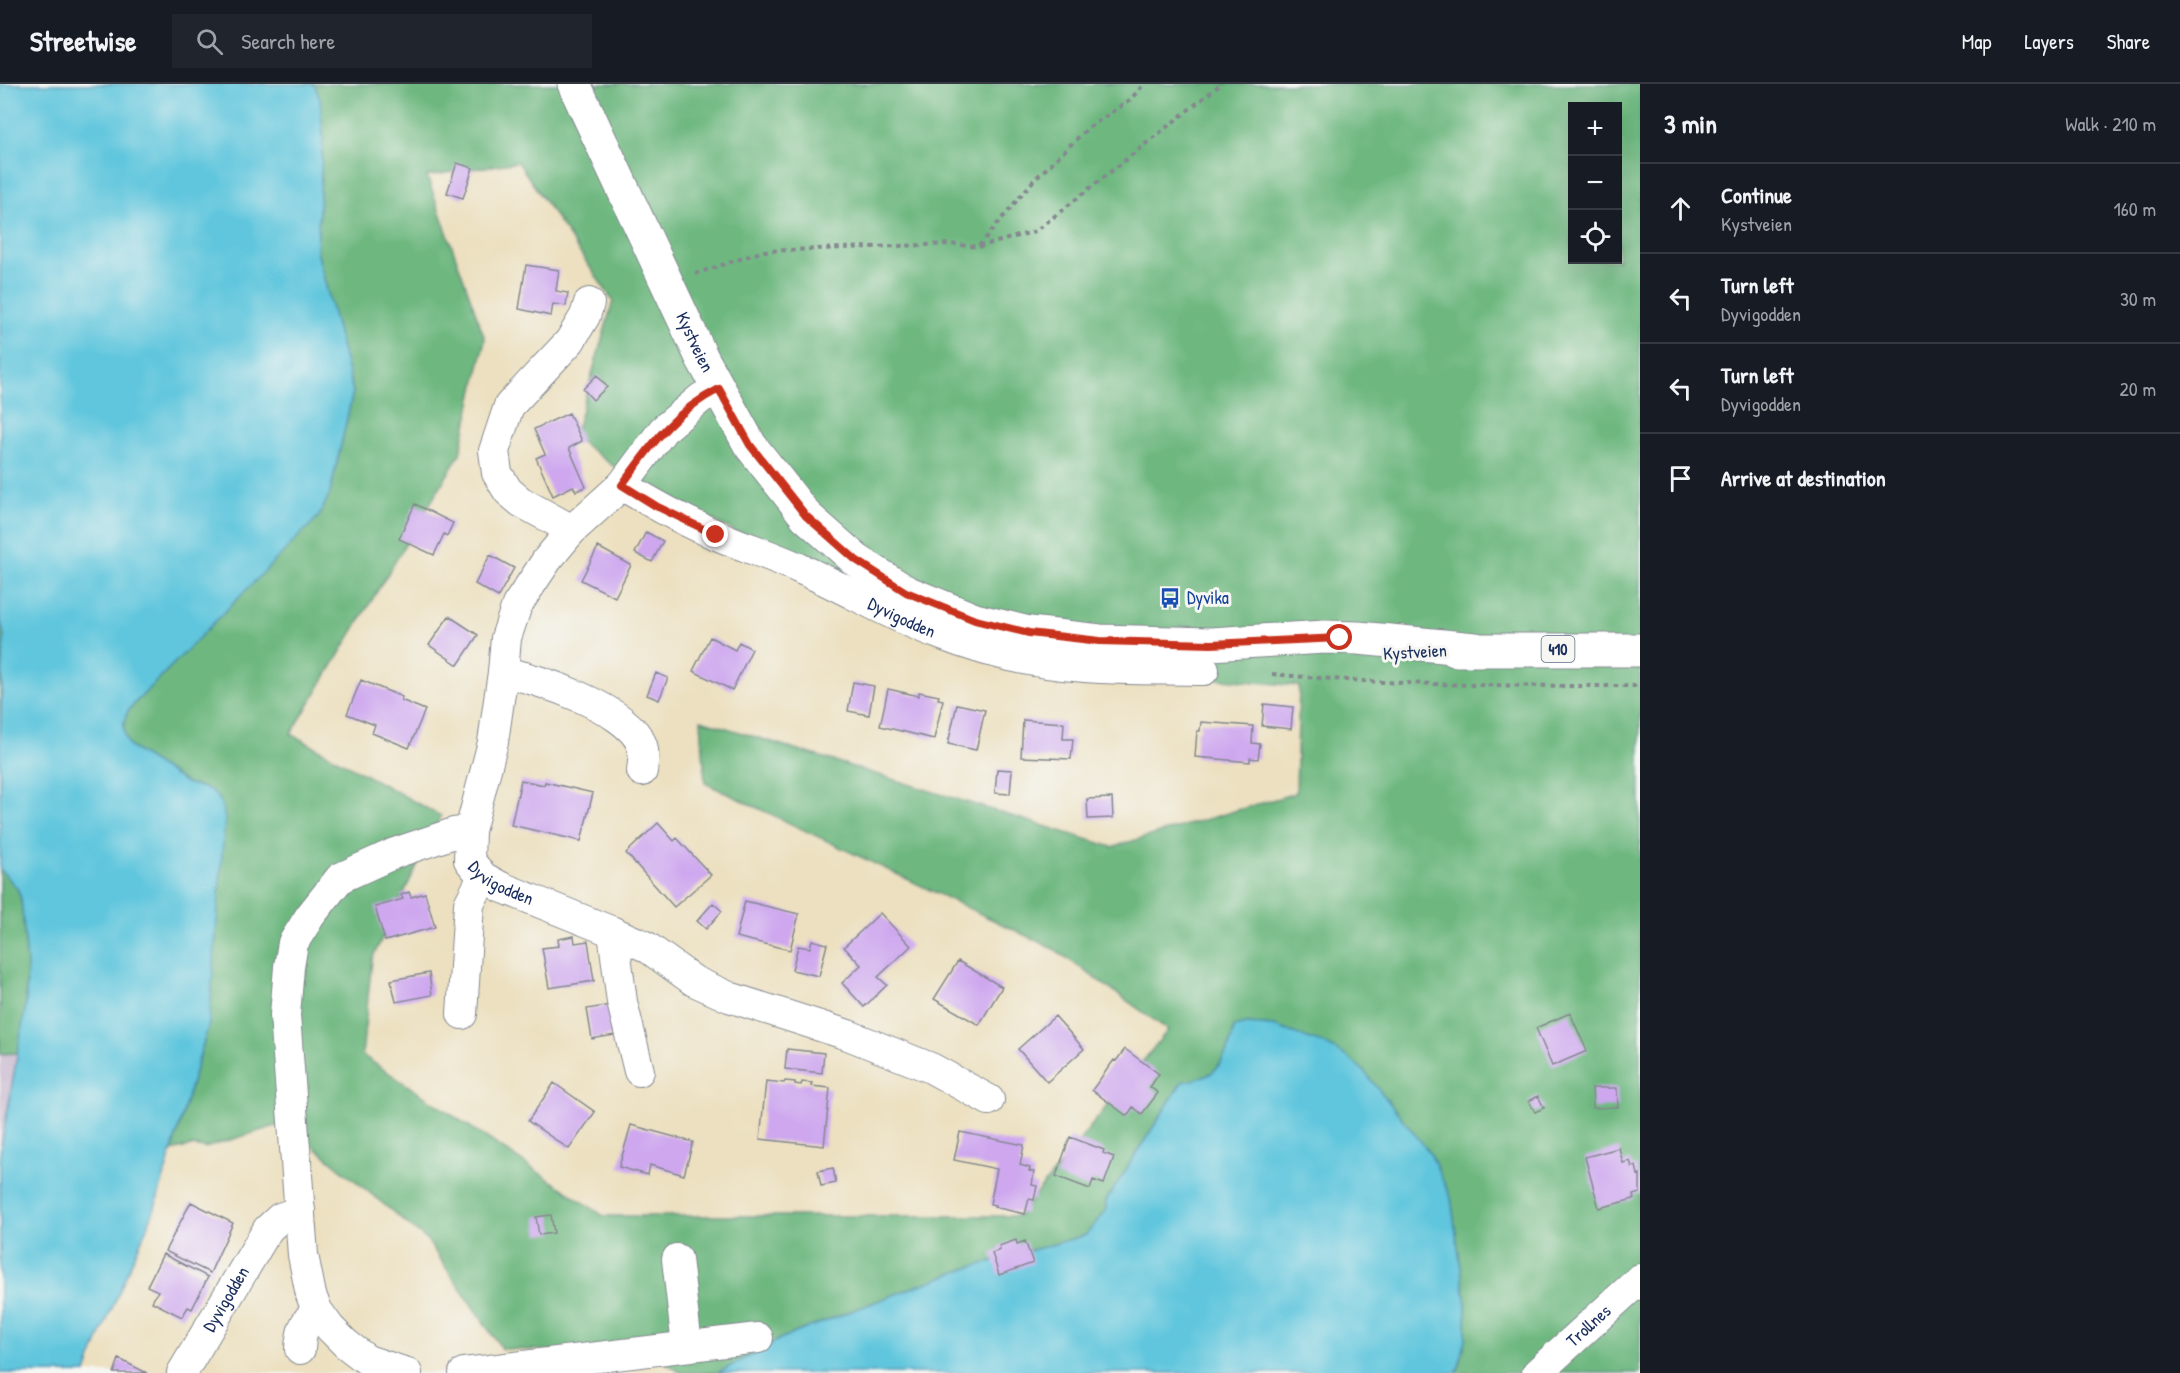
<!DOCTYPE html>
<html lang="en">
<head>
<meta charset="utf-8">
<style>
	:root { --surface:#171b24; --page:#20242c; --text:#f1f3f6; --muted:#9ea1a6; --line:#363941 }
	body { margin:0; font-family:"Patrick Hand",sans-serif; background:var(--page); color:var(--text) }
	.controls { position:absolute; right:18px; top:18px; display:grid; overflow:hidden; border-radius:0px; box-shadow:0 6px 24px #0002 }
	.controls button { width:54px; height:54px; display:grid; place-items:center; padding:0; border:0; border-bottom:2px solid var(--line); background:var(--surface); color:var(--text); font:30px sans-serif }
	.stop { position:absolute; width:18px; height:18px; margin:-14px; border:4px solid #c8321e; border-radius:50%; background:#fff }
	.stop.end { background:#c8321e; border-color:#fff; box-shadow:0 2px 6px #0008 }
	.list { margin:0; padding:0; list-style:none }
	h2 { display:flex; justify-content:space-between; align-items:center; height:78px; margin:0; padding:0 24px; font-size:26px }
	h2 small { font-size:20px; font-weight:400; color:var(--muted) }
	.list li { display:grid; grid-template-columns:39px 1fr auto; gap:18px; align-items:center; box-sizing:border-box; height:90px; padding:0 24px; border-top:2px solid var(--line) }
	.list b { display:block; font-size:22px; white-space:nowrap }
	.list p { margin:0; font-size:20px; white-space:nowrap; color:var(--muted) }
	.list em { font-size:20px; font-style:normal; color:var(--muted) }
	.icon { flex:none; width:33px; height:33px; fill:none; stroke:currentColor; stroke-width:2; stroke-linecap:round; stroke-linejoin:round }
	.map { position:relative; flex:none; width:1640px; height:1289px; overflow:hidden }
	header { display:flex; align-items:center; gap:36px; box-sizing:border-box; height:84px; padding:0 30px; background:var(--surface); border-bottom:2px solid var(--line) }
	header strong { font-size:28px }
	nav { display:flex; gap:33px; margin-inline-start:auto; font-size:21px }
	.search { width:420px; height:54px; background:var(--page); display:flex; align-items:center; gap:15px; box-sizing:border-box; padding:0 21px; border-radius:0px; color:var(--muted); font-size:22px }
	main { display:flex }
	aside { flex:1; background:var(--surface) }
	.map>svg:first-child { display:block }
</style>
</head>
<body>
<header>
<strong>Streetwise</strong>
<div class="search"><svg class="icon" aria-label="search" viewBox="0 0 24 24"><circle cx="10" cy="10" r="6"/><path d="M15 15l6 6"/></svg>Search here</div>
<nav><a>Map</a><a>Layers</a><a>Share</a></nav>
</header>
<main>
<div class="map">
<svg width="1640" height="1289" viewBox="0 0 1640 1289">
	<rect width="100%" height="100%" fill="#f6f6f2"/>
	<filter id="ink" filterUnits="userSpaceOnUse"><feTurbulence type="fractalNoise" baseFrequency=".0167" numOctaves="2"/><feDisplacementMap in="SourceGraphic" scale="12" xChannelSelector="R" yChannelSelector="G"/><feConvolveMatrix kernelMatrix="1 2 1 2 8 2 1 2 1" color-interpolation-filters="sRGB"/></filter>
	<filter id="wash" filterUnits="userSpaceOnUse"><feTurbulence type="fractalNoise" baseFrequency=".008" numOctaves="4" result="noise"/><feDisplacementMap in="SourceGraphic" scale="24" xChannelSelector="R" yChannelSelector="G"/><feGaussianBlur stdDeviation="1.35" result="paint"/><feColorMatrix in="noise" values="0 0 0 0 0 0 0 0 0 0 0 0 0 0 0 0 0 1.4 0 .05"/><feComposite in="paint" operator="in"/></filter>
	<g filter="url(#wash)">
		<rect width="100%" height="100%" fill="#ece0c0"/>
		<path fill="#cdbed2" d="M19,969L0,1069V970Z"/>
		<path fill="#6eb880" stroke="#44746f" stroke-width="1.5" fill-rule="evenodd" d="M312,0H1640V1289H1457L1466,1256V1221L1451,1114L1274,942L1247,940L1234,943C1232,959 1222,985 1206,992C1199,995 1190,996 1182,998L1106,1117V1126L1086,1151L965,1185L914,1203L782,1254L718,1289H681L653,1270L502,1265L427,1156L285,1039L205,1064L191,1062L172,1067L209,940L211,706L186,699L130,663C122,648 121,638 130,624L318,432L330,409L353,308L317,167L323,50L315,2ZM1572,22H1618V176H1572ZM518,78L613,217L574,353L639,401L1000,575L1299,602L1296,709L1112,763L701,636L705,699L1054,865L1168,946L1019,1132H604L362,971L372,875L441,732L291,650L460,370L485,255L427,92Z
			M0,534L4,552L0,651Z
			M0,785L17,804L21,815L27,877L26,919L19,969L0,970Z"/>
		<path fill="#60c6dd" stroke="#3e7a9e" stroke-width="1.5" d="M0,0H312L315,2L320,15L323,50L317,167L353,308L330,409L319,432L130,624C121,638 122,648 130,663L186,699L211,706L220,716L225,734L209,940L154,1127L97,1259L86,1289H0V1069L26,920L27,877L21,815L17,804L0,785V651L4,552L0,534Z
			M1247,940L1274,942L1325,960L1346,972L1363,986L1430,1069L1451,1114L1466,1221V1256L1457,1289H718L782,1254L914,1203L965,1185L1086,1151L1106,1126V1117L1182,998C1190,996 1199,995 1206,992C1222,985 1232,959 1234,943Z"/>
		<g id="blocks">
			<path fill="#cea7ef" d="M457,79L473,84L463,114L447,109Z
				M526,181L559,186L556,207L568,209L566,222L553,220L551,232L519,225Z
				M597,291L607,303L593,316L583,305Z
				M569,329L582,357L569,364L586,403L576,407L573,402L553,412L536,374L545,370L534,345Z
				M415,420L453,439L447,452L444,450L434,471L399,455Z
				M646,448L663,457L652,478L635,469Z
				M598,463L631,481L615,513L581,496Z
				M490,471L514,484L498,513L475,500Z
				M449,532L478,551L458,581L429,561Z
				M710,553L735,566L739,558L752,565L732,606L693,587Z
				M656,589L668,594L659,616L647,611Z
				M361,596L402,613L401,616L425,626L409,664L372,649L375,641L347,630Z
				M853,598L874,602L869,631L848,627Z
				M888,605L919,612V608L939,612L938,615L943,616L934,655L880,642Z
				M957,620L985,626L976,666L948,660Z
				M1264,620L1293,623L1291,645L1262,642Z
				M1023,636L1064,639L1063,655H1073L1071,675L1021,673Z
				M1201,638L1253,642L1252,659L1260,660L1258,675L1250,674V678L1195,673L1197,647H1200Z
				M997,685L1012,686L1010,710L995,709Z
				M521,696L544,701L545,698L593,709L581,757L511,741Z
				M1112,714L1113,734L1088,735L1087,715Z
				M658,739L674,757L677,754L711,791L674,823L626,769Z
				M409,808L411,813L425,809L435,843L385,857L375,823L403,815L401,811Z
				M745,817L799,830L790,866L736,853Z
				M713,819L722,827L706,845L697,837Z
				M880,829L911,862L878,893L887,901L864,923L842,899L861,881L844,863Z
				M574,852L575,859L588,857L594,897L549,904L542,864L559,862L558,855Z
				M812,856L827,860L819,892L792,886L798,862L810,864Z
				M958,877L1002,903L979,941L934,915Z
				M429,889L432,911L396,918L391,896Z
				M610,921L615,951L592,955L587,925Z
				M1570,929L1587,967L1552,982L1536,944Z
				M1055,932L1084,965L1047,998L1018,965Z
				M787,965L824,969L822,989L785,985Z
				M1125,965L1159,990L1150,1003L1158,1009L1142,1030L1133,1023L1127,1032L1092,1006L1114,976L1116,977Z
				M766,997L784,999L785,997L795,998V1000L801,1001L802,998L812,999L811,1002L830,1004L824,1062L760,1055Z
				M554,999L595,1028L569,1065L528,1037Z
				M1592,1004H1617L1618,1023L1593,1024Z
				M1538,1012L1544,1024L1535,1028L1529,1017Z
				M631,1041L693,1058L684,1091L650,1081L648,1091L619,1083Z
				M960,1048L1024,1061L1020,1081L1030,1084L1029,1087L1034,1088L1032,1101L1037,1102L1034,1116L1029,1115L1025,1130L994,1123L995,1121L990,1120L997,1085L954,1076Z
				M1070,1053L1104,1066L1103,1069L1114,1073L1104,1100L1093,1096L1090,1105L1056,1092Z
				M1619,1064L1623,1079L1630,1077L1632,1083L1636,1082L1638,1091L1640,1090V1109L1633,1111L1634,1115L1599,1124L1585,1073Z
				M833,1084L836,1099L821,1102L818,1087Z
				M191,1118L233,1139L210,1189L165,1167Z
				M551,1131L554,1149L539,1151L536,1133Z
				M1016,1156L1017,1160L1025,1157L1033,1179L999,1191L992,1169L1000,1166L999,1162Z
				M163,1170L208,1193L192,1225L188,1223L182,1233L152,1218L158,1207L147,1202Z
				M119,1275L147,1289H114Z"/>
		</g>
	</g>
	<g filter="url(#ink)">
		<use href="#blocks" fill-opacity="0" stroke="#84888f" stroke-width="1.5"/>
		<g fill="none" stroke-linecap="round" stroke-linejoin="round">
			<g stroke="#84888f" stroke-width="32">
				<g id="minor">
					<path id="s1" d="M719,305L701,314L663,346L622,401L572,446L547,476L517,521L506,554L503,588L493,658L470,747L469,776L483,793L501,803L613,848L647,863L694,897L729,913L848,951L931,984L989,1016"/>
					<path id="s2" d="M622,401C653,420 685,438 719,452C747,464 776,473 803,486C849,506 892,533 939,550C985,568 1037,580 1085,583C1125,586 1164,585 1204,586"/>
					<path d="M572,446L521,418L508,407L497,389L494,367L509,322L570,257L585,232L589,219"/>
					<path d="M503,588C539,595 626,624 641,659C645,667 643,679 642,687"/>
					<path d="M613,848L622,918L639,987"/>
					<path d="M462,930L469,820L483,793"/>
					<path d="M677,1175L687,1262"/>
					<path d="M300,1265C301,1247 304,1238 317,1226"/>
					<path id="s3" d="M182,1289L268,1145L280,1134L300,1127"/>
					<path d="M407,1289L367,1276L346,1260L330,1244L317,1226L311,1211L303,1171L285,931L289,883L293,859L310,832L340,794L395,769L454,749L470,747"/>
					<path d="M464,1289L758,1254"/>
					<path id="s4" d="M1537,1289L1640,1195"/>
				</g>
			</g>
			<g stroke="#84888f" stroke-width="35">
				<g id="major">
					<path id="s5" d="M574,0L702,274L750,361L806,432L856,476L906,508L975,536L1029,549L1100,557L1211,560L1325,553L1358,554L1475,565"/>
					<path d="M1455,566H1640"/>
				</g>
			</g>
			<path stroke="#84888f" stroke-width="4" stroke-dasharray="4.5 4.5" stroke-linecap="butt" d="M979,162L1033,97L1088,44L1130,16L1144,0
				M695,190L764,167L951,160L978,163L1036,147L1221,0
				M1272,590C1394,602 1517,602 1640,602"/>
			<use href="#minor" stroke="#fff" stroke-width="30"/>
			<use href="#major" stroke="#fff" stroke-width="33"/>
		</g>
	</g>
	<g fill="none" stroke-linecap="round" stroke-linejoin="round" filter="url(#ink)">
		<path stroke="#c8321e" stroke-width="8" d="M716,451L656,422L622,401C652,360 672,329 719,305L750,361L806,432L856,476L906,508L975,536L1029,549L1100,557L1211,560L1340,554"/>
	</g>
	<defs>
		<g id="bus-bare" transform="scale(1.62)"><path d="M-5-6H5V4H4V6H2V4H-2V6H-4V4H-5ZM-3.5-4V0h7V-4ZM-3.5 1.2v1.5H-2V1.2ZM2 1.2v1.5H3.5V1.2Z" fill="#1a4fb4" stroke="#f6f6f2" stroke-width="2.5" paint-order="stroke"/></g>
	</defs>
	<g fill-rule="evenodd">
		<use href="#bus-bare" x="1170" y="514"/>
	</g>
	<g text-anchor="middle" stroke-width="6" stroke-linejoin="round" paint-order="stroke">
		<rect fill="#f6f6f2" stroke="#5d6b8a" stroke-width="1.5" x="1541.5" y="552" width="33" height="26" rx="4.5"/>
		<g font-size="16" font-weight="bold" fill="#1b2f5e">
			<text x="1558" y="571">410</text>
		</g>
		<g font-size="18" fill="#1b2f5e" stroke="#f6f6f2">
			<text dy="6" stroke="none"><textPath href="#s5" startOffset="285">Kystveien</textPath></text>
			<text dy="6" stroke="none"><textPath href="#s2" startOffset="310">Dyvigodden</textPath></text>
			<text transform="translate(1415 568) rotate(-3)" y="6">Kystveien</text>
			<text dy="6" stroke="none"><textPath href="#s1" startOffset="600">Dyvigodden</textPath></text>
			<text dy="6" stroke="none"><textPath href="#s3" startOffset="86">Dyvigodden</textPath></text>
			<text dy="6" stroke="none"><textPath href="#s4" startOffset="70">Trollnes</textPath></text>
		</g>
		<g font-size="18" fill="#164399" stroke="#f6f6f2" text-anchor="start">
			<text x="1187" y="520">Dyvika</text>
		</g>
	</g>
</svg>
<div class="controls">
<button>+</button>
<button>−</button>
<button><svg class="icon" aria-label="locate" viewBox="0 0 24 24"><circle cx="12" cy="12" r="6"/><path d="M12 2v4M12 18v4M2 12h4M18 12h4"/></svg></button>
</div>
<div class="stop" style="left:1340px;top:554px"></div>
<div class="stop end" style="left:716px;top:451px"></div>
</div>
<aside>
<h2>3 min<small>Walk · 210 m</small></h2>
<ul class="list">
<li><svg class="icon" aria-label="ahead" viewBox="0 0 24 24"><path d="M12 20V5M6 11l6-6 6 6"/></svg><div><b>Continue</b><p>Kystveien</p></div><em>160 m</em></li>
<li><svg class="icon" aria-label="left" viewBox="0 0 24 24"><path d="M17 20v-9H6M10 6l-5 5 5 5"/></svg><div><b>Turn left</b><p>Dyvigodden</p></div><em>30 m</em></li>
<li><svg class="icon" aria-label="left" viewBox="0 0 24 24"><path d="M17 20v-9H6M10 6l-5 5 5 5"/></svg><div><b>Turn left</b><p>Dyvigodden</p></div><em>20 m</em></li>
<li><svg class="icon" aria-label="arrive" viewBox="0 0 24 24"><path d="M6 21V4h12l-3 4 3 4H6"/></svg><div><b>Arrive at destination</b></div></li>
</ul>
</aside>
</main>
</body>
</html>
